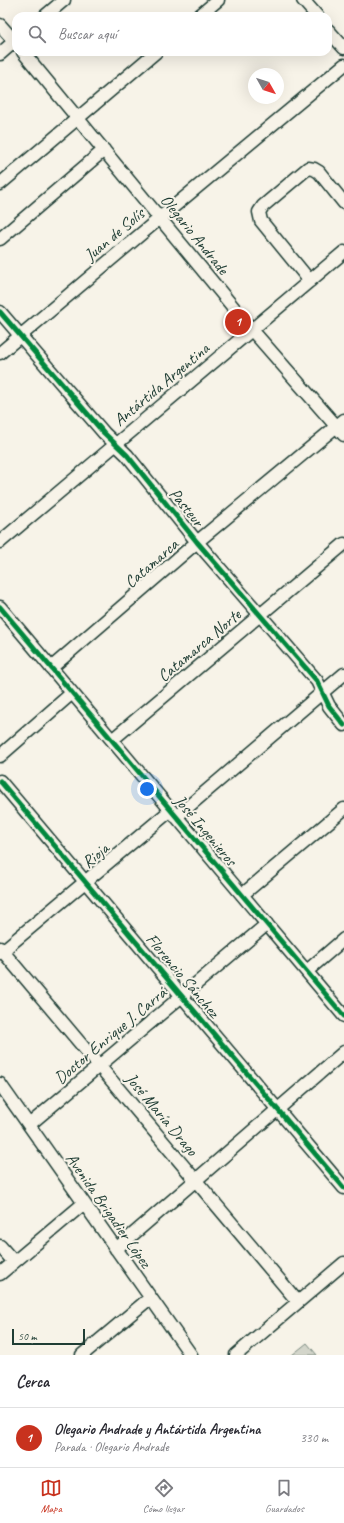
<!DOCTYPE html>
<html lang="es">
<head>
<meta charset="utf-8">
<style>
	:root { --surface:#fff; --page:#f2f2f3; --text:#2b2b33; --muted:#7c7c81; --line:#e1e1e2; --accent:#c8321e }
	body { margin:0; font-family:Caveat,sans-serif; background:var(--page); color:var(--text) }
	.compass { position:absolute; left:248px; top:68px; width:36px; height:36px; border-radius:50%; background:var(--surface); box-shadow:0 4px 16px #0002; rotate:129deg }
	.scale { position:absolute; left:12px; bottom:10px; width:73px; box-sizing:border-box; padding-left:4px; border:2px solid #1f3d34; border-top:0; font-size:11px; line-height:14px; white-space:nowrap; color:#1f3d34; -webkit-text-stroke:3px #f7f3e8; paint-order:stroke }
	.you { position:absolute; left:147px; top:789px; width:14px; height:14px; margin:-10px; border:3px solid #fff; border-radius:50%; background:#1a73e8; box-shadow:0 0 0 6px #1a73e833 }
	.badge { display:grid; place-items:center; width:26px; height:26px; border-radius:50%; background:var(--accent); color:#fff; font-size:13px; font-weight:700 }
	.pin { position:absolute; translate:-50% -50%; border:2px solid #fff; box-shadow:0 1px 4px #0006 }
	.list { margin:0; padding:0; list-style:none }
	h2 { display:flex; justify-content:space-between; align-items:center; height:52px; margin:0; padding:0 16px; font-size:17px }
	h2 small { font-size:13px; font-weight:400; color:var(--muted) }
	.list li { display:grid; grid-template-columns:26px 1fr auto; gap:12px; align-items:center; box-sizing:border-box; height:60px; padding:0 16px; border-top:1px solid var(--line) }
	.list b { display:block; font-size:15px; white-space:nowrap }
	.list p { margin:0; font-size:13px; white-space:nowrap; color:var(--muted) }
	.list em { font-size:13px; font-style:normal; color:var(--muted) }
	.icon { flex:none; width:22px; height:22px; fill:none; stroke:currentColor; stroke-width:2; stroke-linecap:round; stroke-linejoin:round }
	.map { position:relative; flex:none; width:344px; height:1355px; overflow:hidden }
	.search { position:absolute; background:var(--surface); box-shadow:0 4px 16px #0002; left:12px; right:12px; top:12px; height:44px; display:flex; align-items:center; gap:10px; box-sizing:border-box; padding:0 14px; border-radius:12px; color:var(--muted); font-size:15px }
	.sheet { height:112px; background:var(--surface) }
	nav { display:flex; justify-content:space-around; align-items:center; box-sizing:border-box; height:56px; border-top:1px solid var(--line); background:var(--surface); font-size:11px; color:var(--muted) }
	nav a { display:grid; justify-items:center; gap:2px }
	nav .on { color:var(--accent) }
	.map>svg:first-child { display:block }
</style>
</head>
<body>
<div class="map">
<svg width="344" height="1355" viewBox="0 0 344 1355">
	<rect width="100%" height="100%" fill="#f7f3e8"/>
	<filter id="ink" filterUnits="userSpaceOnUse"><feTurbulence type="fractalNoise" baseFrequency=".025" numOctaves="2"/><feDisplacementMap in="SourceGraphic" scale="8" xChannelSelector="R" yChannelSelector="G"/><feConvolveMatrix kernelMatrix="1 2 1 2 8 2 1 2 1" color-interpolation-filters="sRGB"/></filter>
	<g filter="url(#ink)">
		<path fill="#d3d5ca" stroke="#79897f" d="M307,1343L317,1355H292Z"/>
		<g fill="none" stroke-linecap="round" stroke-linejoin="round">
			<g stroke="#1f3d34" stroke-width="15">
				<path id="minor" d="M303,0L317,16
					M45,16L64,0
					M199,16L218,0
					M0,25L16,43
					M328,30L344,48
					M23,52L252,330L344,435
					M0,54L16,40
					M0,184L156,52
					M0,239L104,150
					M310,281L261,221L259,212L263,206L308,168L314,169L319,172L344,203
					M0,312L104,433L127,455L197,542L317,681L329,706L344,725
					M0,353L160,218L344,65
					M0,542L344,252
					M0,607L344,1016
					M51,668L197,542L344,420
					M112,740L344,544
					M0,756L72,693
					M0,781L344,1188
					M176,817L344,674
					M242,895L344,809
					M0,948L298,1302
					M0,953L171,810
					M307,971L344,939
					M0,1084L191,1355
					M29,1125L267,924
					M0,1246L14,1262
					M116,1249L344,1052
					M0,1274L83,1204
					M82,1355L150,1298
					M236,1355L344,1263"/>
			</g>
			<use href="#minor" stroke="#f7f3e8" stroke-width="12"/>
			<g stroke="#f7f3e8" stroke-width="8">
				<path id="cycleway" d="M0,312L104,433L127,455L197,542L317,681L329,706L344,725
					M0,607L344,1016
					M0,781L344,1188"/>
			</g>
			<use href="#cycleway" stroke="#00873e" stroke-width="5"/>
		</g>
	</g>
	<g text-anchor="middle" stroke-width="4" stroke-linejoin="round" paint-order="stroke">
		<g font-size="17" fill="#1f3d34" stroke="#f7f3e8">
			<text transform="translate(114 234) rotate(-40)" y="6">Juan de Solís</text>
			<text transform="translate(195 234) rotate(51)" y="6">Olegario Andrade</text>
			<text transform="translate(161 384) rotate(-40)" y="6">Antártida Argentina</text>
			<text transform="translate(187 507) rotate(51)" y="6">Pasteur</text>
			<text transform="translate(151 563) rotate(-41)" y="6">Catamarca</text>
			<text transform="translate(199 645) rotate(-40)" y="6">Catamarca Norte</text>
			<text transform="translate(206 830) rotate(50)" y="6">José Ingenieros</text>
			<text transform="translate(95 855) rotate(-40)" y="6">Rioja</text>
			<text transform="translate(183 975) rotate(50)" y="6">Florencio Sánchez</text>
			<text transform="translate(110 1035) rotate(-40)" y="6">Doctor Enrique J. Carrá</text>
			<text transform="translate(162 1114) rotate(50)" y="6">José María Drago</text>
			<text transform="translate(109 1210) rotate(55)" y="6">Avenida Brigadier López</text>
		</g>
	</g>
</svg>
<svg class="compass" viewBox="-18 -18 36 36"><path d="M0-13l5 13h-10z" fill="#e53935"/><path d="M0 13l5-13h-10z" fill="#7c7c81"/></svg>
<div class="scale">50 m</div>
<div class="you"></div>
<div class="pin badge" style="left:238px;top:322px">1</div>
<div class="search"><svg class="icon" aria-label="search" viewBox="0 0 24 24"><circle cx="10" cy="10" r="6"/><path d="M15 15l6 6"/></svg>Buscar aquí</div>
</div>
<section class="sheet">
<h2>Cerca<small></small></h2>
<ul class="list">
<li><span class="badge">1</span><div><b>Olegario Andrade y Antártida Argentina</b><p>Parada · Olegario Andrade</p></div><em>330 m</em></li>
</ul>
</section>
<nav>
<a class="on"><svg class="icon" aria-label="map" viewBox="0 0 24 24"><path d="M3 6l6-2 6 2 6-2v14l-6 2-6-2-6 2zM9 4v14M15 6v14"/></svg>Mapa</a>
<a><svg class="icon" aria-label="directions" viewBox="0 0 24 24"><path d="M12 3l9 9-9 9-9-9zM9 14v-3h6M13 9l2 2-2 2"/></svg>Cómo llegar</a>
<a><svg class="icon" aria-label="saved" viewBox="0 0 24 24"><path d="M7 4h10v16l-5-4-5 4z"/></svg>Guardados</a>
</nav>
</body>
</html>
